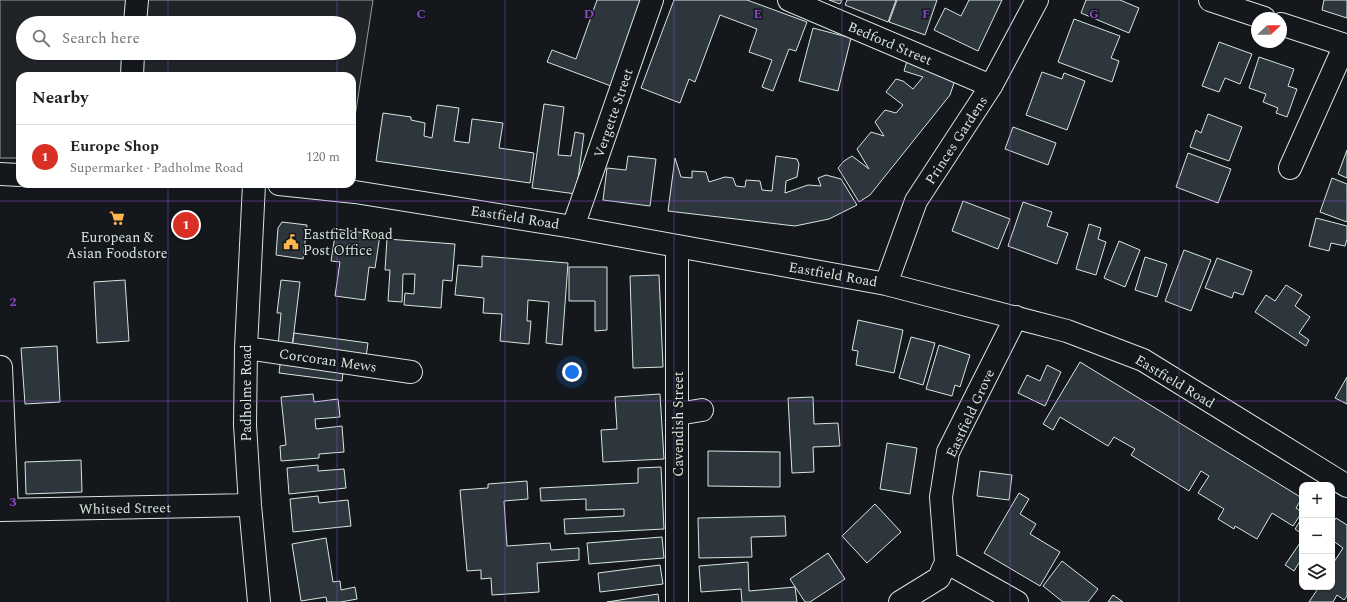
<!DOCTYPE html>
<html lang="en">
<head>
<meta charset="utf-8">
<style>
	:root { --surface:#fff; --page:#f2f2f2; --text:#222; --muted:#767676; --line:#e0e0e0; --accent:#d93025 }
	body { margin:0; font-family:Spectral,serif; background:var(--page); color:var(--text) }
	.controls { position:absolute; right:12px; bottom:12px; display:grid; overflow:hidden; border-radius:8px; box-shadow:0 1px 3px #0004 }
	.controls button { width:36px; height:36px; display:grid; place-items:center; padding:0; border:0; border-bottom:1px solid var(--line); background:var(--surface); color:var(--text); font:20px sans-serif }
	.compass { position:absolute; left:1251px; top:12px; width:36px; height:36px; border-radius:50%; background:var(--surface); box-shadow:0 1px 3px #0004; rotate:68deg }
	.you { position:absolute; left:572px; top:372px; width:14px; height:14px; margin:-10px; border:3px solid #fff; border-radius:50%; background:#1a73e8; box-shadow:0 0 0 6px #1a73e833 }
	.badge { display:grid; place-items:center; width:26px; height:26px; border-radius:50%; background:var(--accent); color:#fff; font-size:13px; font-weight:700 }
	.pin { position:absolute; translate:-50% -50%; border:2px solid #fff; box-shadow:0 1px 4px #0006 }
	.list { margin:0; padding:0; list-style:none }
	h2 { display:flex; justify-content:space-between; align-items:center; height:52px; margin:0; padding:0 16px; font-size:17px }
	h2 small { font-size:13px; font-weight:400; color:var(--muted) }
	.list li { display:grid; grid-template-columns:26px 1fr auto; gap:12px; align-items:center; box-sizing:border-box; height:64px; padding:0 16px; border-top:1px solid var(--line) }
	.list b { display:block; font-size:15px; white-space:nowrap }
	.list p { margin:0; font-size:13px; white-space:nowrap; color:var(--muted) }
	.list em { font-size:13px; font-style:normal; color:var(--muted) }
	.icon { flex:none; width:22px; height:22px; fill:none; stroke:currentColor; stroke-width:2; stroke-linecap:round; stroke-linejoin:round }
	.map { position:relative; flex:none; width:1347px; height:602px; overflow:hidden }
	.search { position:absolute; background:var(--surface); box-shadow:0 1px 3px #0004; left:16px; top:16px; width:340px; height:44px; display:flex; align-items:center; gap:10px; box-sizing:border-box; padding:0 14px; border-radius:22px; color:var(--muted); font-size:15px }
	.panel { position:absolute; background:var(--surface); box-shadow:0 1px 3px #0004; left:16px; top:72px; width:340px; height:116px; border-radius:12px }
	.map>svg:first-child { display:block }
</style>
</head>
<body>
<div class="map">
<svg width="1347" height="602" viewBox="0 0 1347 602">
	<rect width="100%" height="100%" fill="#14181c"/>
	<path fill="#202428" stroke="#939e99" fill-rule="evenodd" d="M0,0H373L352,136V76H20V158H0ZM23,23H349V53H23Z"/>
	<path fill="#2c363c" stroke="#d8e6dc" d="M597,0H642L611,86L547,62L552,50L576,59Z
		M674,0H747L807,22L796,51L789,49L773,91L762,87L772,60L749,52L757,29L720,15L695,82L689,79L680,103L641,88Z
		M829,0H842L840,4Z
		M847,0H896L888,22L845,5Z
		M897,0H937L925,35L889,22Z
		M969,0H1002L978,51L934,30L945,8L961,16Z
		M1086,0H1120L1139,8L1129,33L1081,13Z
		M1324,0H1347V18L1322,10Z
		M1074,19L1120,36L1111,58L1119,61L1112,82L1058,62Z
		M813,28L851,38L838,91L799,81Z
		M1219,42L1252,54L1240,84L1225,78L1219,92L1202,86Z
		M1259,57L1294,69L1288,86L1297,89L1287,117L1276,113L1278,108L1263,102L1266,94L1249,88Z
		M907,61L956,77L950,95L870,195L859,202L838,168L844,161L852,156L869,169L857,149L871,132L884,136L875,122L885,110L896,113L903,105L886,92L896,79L903,81L913,89L923,77L904,71Z
		M1042,72L1062,79L1064,73L1085,81L1067,130L1026,115Z
		M544,104L564,107L558,155L571,156L575,132L584,134L576,194L532,188Z
		M437,105L459,108L454,141L469,143L472,119L503,123L499,148L534,153L530,183L376,161L383,113L411,117V120L425,123L424,136L432,138Z
		M1208,114L1242,127L1229,161L1190,147L1196,130L1201,133Z
		M1013,127L1056,143L1048,165L1005,149Z
		M1347,150V178L1338,174Z
		M1188,153L1231,169L1218,203L1176,187Z
		M628,156L656,159L650,206L603,200L607,168L626,170Z
		M776,156L797,159L799,164L797,177L786,181L785,193L808,185L821,186L818,178L826,175L841,179L857,205L829,219L795,226L668,211L675,158L681,177L692,178V171L706,172L709,182L725,177L733,178L736,186L745,187L746,180L760,181L762,190L772,191Z
		M1332,178L1347,184V222L1320,212Z
		M963,201L1010,219L998,249L952,231Z
		M1023,202L1052,212L1047,226L1068,233L1057,264L1008,246Z
		M1316,218L1347,226V239L1345,246L1331,243L1329,251L1309,246Z
		M282,222L307,225L303,259L276,255L278,228Z
		M1089,224L1101,228L1098,239L1106,242L1096,275L1076,269Z
		M336,229L380,235L375,268L369,267L365,300L335,296L340,262L331,261Z
		M387,239L455,244L452,281L443,280L441,308L404,305L405,293L414,294L415,274H403L402,302L388,301L390,270H385Z
		M1119,241L1140,250L1125,287L1104,278Z
		M1184,250L1211,260L1191,311L1165,301Z
		M482,256L568,263L562,345L546,343L549,302L528,300L527,321H531L529,344L500,341L502,314L483,313L484,298L455,295L458,265L482,267Z
		M1145,257L1167,264L1157,297L1135,290Z
		M1217,258L1252,271L1243,295L1234,292L1232,298L1205,288Z
		M569,267H607V330L595,331V301H569Z
		M659,275L663,367L633,368L630,276Z
		M125,280L129,341L97,343L94,282Z
		M281,280L300,282L292,348L278,346L281,313H277Z
		M1286,285L1302,295L1295,306L1310,317L1299,333L1309,340L1306,346L1255,312L1266,295L1275,301Z
		M858,320L903,330L894,373L856,365L858,351L852,350Z
		M294,333L368,343L366,357L292,348Z
		M911,337L935,343L923,385L899,378Z
		M939,345L970,355L960,387L955,385L952,396L926,389Z
		M57,346L60,402L25,404L21,348Z
		M281,357L344,365L342,381L279,373Z
		M1080,362L1302,498L1296,508L1302,512L1293,526L1272,513L1257,539L1235,526L1234,529L1218,519L1224,509L1198,493L1209,476L1201,471L1189,491L1131,455L1135,449L1114,437L1108,446L1060,417L1053,430L1043,424Z
		M1047,365L1061,372L1045,406L1018,393L1027,375L1040,381Z
		M1347,377V404L1335,398Z
		M313,394L314,402L338,399L340,417L315,419L316,429L342,426L344,452L319,454V458L281,461L280,446L286,445L281,397Z
		M660,394L664,459L603,462L601,430L617,429L615,397Z
		M813,397L814,424L838,423L840,446L813,447L814,472L792,473L788,398Z
		M887,443L917,448L910,494L880,489Z
		M708,451L780,452V487L708,486Z
		M81,460L82,492L26,494L25,462Z
		M318,465V471L344,469L346,488L289,494L287,468Z
		M661,467L664,529L565,534L564,519L624,516V509L586,510V499L541,501L540,488L638,483V468Z
		M980,471L1012,475L1009,500L977,496Z
		M527,481L528,499L504,501L507,546L550,543L551,550L579,548V560L537,563L539,592L492,595L491,578L481,579V570L467,571L460,490L488,488V484Z
		M1019,493L1029,499L1020,514L1036,524L1030,534L1060,552L1040,586L984,553Z
		M318,496L319,503L348,500L351,526L293,532L290,499Z
		M875,504L901,532L867,563L842,536Z
		M785,516L786,536L751,537L752,557L699,558L698,518Z
		M1302,518V534L1295,529Z
		M1336,518L1347,525V596L1344,600L1337,595L1333,602H1309L1319,587H1332V565L1343,548L1332,540V524Z
		M662,537L664,558L589,564L587,543Z
		M326,538L333,582L340,581L341,590L355,587L357,599L341,602H327L326,597L301,601L292,544Z
		M1302,540V558L1294,571L1285,565Z
		M828,553L845,579L810,602H805L790,579Z
		M1062,561L1098,589L1088,602H1063L1043,586Z
		M748,562L749,591L795,587L797,602H742L741,589L701,592L699,566Z
		M660,565L663,584L600,592L598,573Z
		M658,594L659,602H607Z
		M1113,595L1123,602H1108Z"/>
	<g fill="none" stroke-linecap="round" stroke-linejoin="round">
		<g stroke="#d8e6dc" stroke-width="24">
			<path id="minor" d="M789,0L991,86
				M1210,0L1264,18
				M135,23L137,0
				M1281,24L1345,45L1290,168
				M132,76L133,53
				M0,174L20,175
				M254,184L246,348L245,425L250,505L259,602
				M279,184L355,192L573,227L886,284L1067,331L1143,360L1347,486
				M573,227L652,0
				M677,246V602
				M886,284L916,201L991,86L1037,0
				M246,348L411,372
				M1,367L7,510
				M678,414L702,410
				M0,510L250,505
				M946,562L1017,602
				M900,602L939,578L946,562L941,497L948,452L1016,317"/>
		</g>
		<use href="#minor" stroke="#14181c" stroke-width="22"/>
	</g>
	<path fill="none" stroke="#8948c3" stroke-width="1" stroke-opacity="0.55" d="M168,0V23M337,0V23M505,0V602M674,0V602M842,0V602M1010,0V602M1179,0V602M168,53V76M337,53V76M168,184V602M337,184V602M0,201H1347M0,401H1347"/>
	<defs>
		<g id="supermarket-bare" transform="scale(1.2)"><path d="M-6-5.5h2.5l.6 2H6L4.5 2H-2.5L-4.4-4H-6ZM-1.5 3.2a1.3 1.3 0 1 0 .1 0ZM3 3.2a1.3 1.3 0 1 0 .1 0Z" fill="#ffb74d" stroke="#14181c" stroke-width="2.5" paint-order="stroke"/></g>
		<g id="civic-bare" transform="scale(1.2)"><path d="M-.6-6.5H3V-4.5H.6V-3L4-1V1h2V6H-6V1h2V-1L-.6-3ZM-1.2 2.5V6h2.4V2.5Z" fill="#ffb74d" stroke="#14181c" stroke-width="2.5" paint-order="stroke"/></g>
	</defs>
	<g fill-rule="evenodd">
		<use href="#supermarket-bare" x="117" y="218"/>
		<use href="#civic-bare" x="291" y="242"/>
	</g>
	<g text-anchor="middle" stroke-width="3" stroke-linejoin="round" paint-order="stroke">
		<g font-size="14" fill="#d8e6dc" stroke="#14181c">
			<text transform="translate(890 43) rotate(23)" y="5">Bedford Street</text>
			<text transform="translate(613 113) rotate(-71)" y="5">Vergette Street</text>
			<text transform="translate(956 140) rotate(-57)" y="5">Princes Gardens</text>
			<text transform="translate(515 217) rotate(9)" y="5">Eastfield Road</text>
			<text transform="translate(833 274) rotate(10)" y="5">Eastfield Road</text>
			<text transform="translate(328 360) rotate(8)" y="5">Corcoran Mews</text>
			<text transform="translate(1175 381) rotate(31)" y="5">Eastfield Road</text>
			<text transform="translate(246 393) rotate(-90)" y="5">Padholme Road</text>
			<text transform="translate(970 413) rotate(-65)" y="5">Eastfield Grove</text>
			<text transform="translate(678 424) rotate(-90)" y="5">Cavendish Street</text>
			<text transform="translate(125 508) rotate(-1)" y="5">Whitsed Street</text>
		</g>
		<g font-size="14" fill="#d8e6dc" stroke="#14181c" text-anchor="start">
			<text x="303" y="239">Eastfield Road<tspan x="303" dy="16">Post Office</tspan></text>
			<text x="117" y="242" text-anchor="middle">European &amp;<tspan x="117" dy="16">Asian Foodstore</tspan></text>
		</g>
	</g>
	<g font-size="13" text-anchor="middle" font-weight="bold" fill="#8948c3" stroke="#14181c" stroke-width="3" stroke-linejoin="round" paint-order="stroke">
		<text x="421" y="18">C</text>
		<text x="589" y="18">D</text>
		<text x="758" y="18">E</text>
		<text x="926" y="18">F</text>
		<text x="1094" y="18">G</text>
		<text x="13" y="306">2</text>
		<text x="13" y="506">3</text>
	</g>
</svg>
<div class="controls">
<button>+</button>
<button>−</button>
<button><svg class="icon" aria-label="layers" viewBox="0 0 24 24"><path d="M12 4l9 5-9 5-9-5zM3 14l9 5 9-5"/></svg></button>
</div>
<svg class="compass" viewBox="-18 -18 36 36"><path d="M0-13l5 13h-10z" fill="#e53935"/><path d="M0 13l5-13h-10z" fill="#767676"/></svg>
<div class="you"></div>
<div class="pin badge" style="left:186px;top:225px">1</div>
<div class="search"><svg class="icon" aria-label="search" viewBox="0 0 24 24"><circle cx="10" cy="10" r="6"/><path d="M15 15l6 6"/></svg>Search here</div>
<section class="panel">
<h2>Nearby<small></small></h2>
<ul class="list">
<li><span class="badge">1</span><div><b>Europe Shop</b><p>Supermarket · Padholme Road</p></div><em>120 m</em></li>
</ul>
</section>
</div>
</body>
</html>
